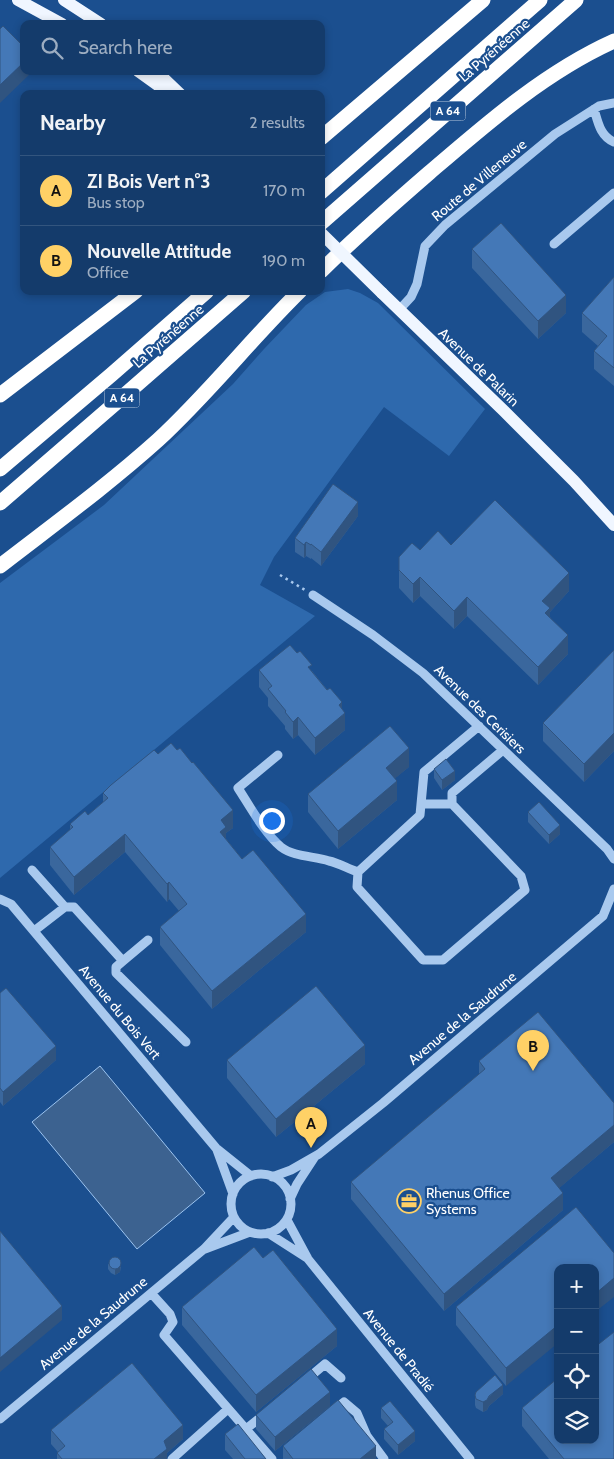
<!DOCTYPE html>
<html lang="en">
<head>
<meta charset="utf-8">
<style>
	:root { --surface:#143b6b; --page:#1d4271; --text:#f1f3f6; --muted:#9dadc1; --line:#33557e; --accent:#ffd166 }
	body { margin:0; font-family:Cabin,sans-serif; background:var(--page); color:var(--text) }
	.controls { position:absolute; right:15px; bottom:15px; display:grid; overflow:hidden; border-radius:10px; box-shadow:0 2px 8px #0003 }
	.controls button { width:45px; height:45px; display:grid; place-items:center; padding:0; border:0; border-bottom:1px solid var(--line); background:var(--surface); color:var(--text); font:25px sans-serif }
	.you { position:absolute; left:271px; top:820px; width:18px; height:18px; margin:-12px; border:4px solid #fff; border-radius:50%; background:#1a73e8; box-shadow:0 0 0 8px #1a73e833 }
	.badge { display:grid; place-items:center; width:32px; height:32px; border-radius:50%; background:var(--accent); color:#111; font-size:16px; font-weight:700 }
	.pin { position:absolute; translate:-50% -41px; filter:drop-shadow(0 1px 2px #0008) }
	.pin::after { content:''; position:absolute; top:26px; width:18px; height:15px; background:inherit; clip-path:polygon(0 0,100% 0,50% 100%) }
	.list { margin:0; padding:0; list-style:none }
	h2 { display:flex; justify-content:space-between; align-items:center; height:65px; margin:0; padding:0 20px; font-size:21px }
	h2 small { font-size:16px; font-weight:400; color:var(--muted) }
	.list li { display:grid; grid-template-columns:32px 1fr auto; gap:15px; align-items:center; box-sizing:border-box; height:70px; padding:0 20px; border-top:1px solid var(--line) }
	.list b { display:block; font-size:19px; white-space:nowrap }
	.list p { margin:0; font-size:16px; white-space:nowrap; color:var(--muted) }
	.list em { font-size:16px; font-style:normal; color:var(--muted) }
	.icon { flex:none; width:28px; height:28px; fill:none; stroke:currentColor; stroke-width:2; stroke-linecap:round; stroke-linejoin:round }
	.map { position:relative; flex:none; width:614px; height:1459px; overflow:hidden }
	.search { position:absolute; background:var(--surface); box-shadow:0 2px 8px #0003; left:20px; top:20px; width:305px; height:55px; display:flex; align-items:center; gap:12px; box-sizing:border-box; padding:0 18px; border-radius:10px; color:var(--muted); font-size:19px }
	.panel { position:absolute; background:var(--surface); box-shadow:0 2px 8px #0003; left:20px; top:90px; width:305px; height:205px; border-radius:10px }
	.map>svg:first-child { display:block }
</style>
</head>
<body>
<div class="map">
<svg width="614" height="1459" viewBox="0 0 614 1459">
	<rect width="100%" height="100%" fill="#1b4f8f"/>
	<path fill="#2e69ad" d="M348,289L360,293L378,303L485,409L449,456L384,407L274,557L260,585L315,616L0,878V583L104,505L233,384L264,349L306,305L325,292Z"/>
	<path fill="#3c6290" stroke="#9cc4f0" d="M100,1066L205,1193L137,1249L32,1122Z"/>
	<g fill="none" stroke-linecap="round" stroke-linejoin="round">
		<path stroke="#a9c9ee" stroke-width="2.5" stroke-dasharray="2.5 4" stroke-linecap="butt" d="M280,575L305,590"/>
		<path stroke="#a9c9ee" stroke-width="9" d="M594,109C598,122 600,136 614,142
			M554,244L614,193
			M399,310L411,297L417,284L425,246L445,225L555,134L599,106L614,103
			M313,595L373,635L423,673L607,849L614,859
			M479,726L424,772L420,815L358,872L357,887L423,960H443L525,890L521,876L452,804V793L503,750
			M278,755L238,788C249,805 265,834 281,847C294,857 314,856 329,861C339,863 348,869 358,872
			M421,804H452
			M32,870L65,907L34,931
			M0,899L11,904L216,1148L251,1176
			M65,907H74L123,961L116,967V973L186,1042
			M123,961L148,940
			M217,1150L233,1194
			M231 1204a30 30 0 1 1 60 0a30 30 0 1 1-60 0Z
			M272,1177L291,1170L319,1154L383,1103L603,916L614,889
			M290,1199L297,1184L314,1158
			M287,1220L308,1259L470,1459
			M268,1233L307,1258
			M205,1249L250,1232
			M151,1293L170,1314L173,1322L164,1335L272,1459
			M306,1380L325,1364L341,1378
			M333,1411L344,1402L357,1413L367,1436L384,1459
			M0,1419L204,1249L234,1217
			M246,1429L265,1414
			M172,1459L228,1409"/>
		<path stroke="#f0f6ff" stroke-width="12" d="M18,0L62,24
			M64,0L101,24
			M138,71L170,94
			M156,71L180,94
			M382,293L504,411L574,481L614,525"/>
		<path stroke="#fff" stroke-width="15" d="M321,138L483,0
			M321,192L540,0
			M321,223L576,0
			M321,271C356,237 392,205 429,173C486,124 545,72 614,41
			M0,395L136,291
			M0,469L111,375L207,291
			M0,503L126,394L244,291
			M0,566C53,525 108,485 158,440C208,394 251,339 300,291"/>
		<path stroke="#f0f6ff" stroke-width="12" d="M321,233L382,293"/>
	</g>
	<path fill="#3a679d" d="M472,249L566,313L538,339L472,268Z
		M614,277V386L594,369V351L598,346L582,332V313Z
		M358,516L321,566L311,558V559L306,556L304,558L295,552V538Z
		M451,545L569,591L550,612V617L568,654L538,685L467,616L454,629L420,596L413,603L399,588V557L420,550Z
		M614,650V751L584,782L543,741V723Z
		M259,670L312,671L342,708L345,730L315,755L298,735L293,739L285,729V726L268,706V698L259,687Z
		M409,767L395,778L397,800L338,849L308,812V794Z
		M434,769L455,780L442,790L434,778Z
		M103,793L233,828L226,833V839L242,859L306,932L212,1009L160,945V927L179,911L169,899L167,902L125,852L74,895L50,865V847L70,830V824L88,815L103,802Z
		M528,812L560,834L549,844L528,822Z
		M0,993L56,1060L3,1106L0,1102Z
		M227,1060L365,1064L276,1137L227,1078Z
		M479,1061L614,1103V1142L559,1188L563,1210L444,1311L351,1199V1182L479,1075Z
		M576,1207L506,1386L456,1325V1307Z
		M108,1264L121,1267L120,1272L115,1275L111,1273L108,1269Z
		M182,1307L337,1346L256,1412L182,1325Z
		M503,1394L489,1406L487,1410L483,1412L476,1408L475,1405V1395Z
		M330,1406L275,1451L256,1429V1415Z
		M381,1408L415,1441L398,1455L384,1439V1429L388,1426L381,1418Z
		M522,1408L614,1459H549L522,1426Z
		M51,1430L183,1439L167,1453V1459H57V1453L58,1452L51,1444Z
		M225,1434L266,1459H233L225,1450Z
		M283,1446L376,1459H283Z"/>
	<path fill="#305480" d="M24,62V71H31V73L0,103V85Z
		M566,295V313L538,339V321Z
		M358,502V516L321,566V552Z
		M306,542V556L304,558V545Z
		M569,573V591L550,612V626L542,601Z
		M420,577V596L413,603V584Z
		M467,597V616L454,629V611Z
		M568,635V654L538,685V667Z
		M342,702V716L345,713V730L315,755V738L339,705Z
		M298,717V735L293,739V722Z
		M614,733V751L584,782V764Z
		M409,748V767L386,786V768Z
		M455,771V780L442,790V780Z
		M397,781V800L338,849V831Z
		M233,810V828L226,833V845L220,850L221,820Z
		M560,825V834L549,844V835Z
		M125,834V852L74,895V877Z
		M169,882V899L167,902V884Z
		M306,914V932L212,1009V991Z
		M365,1045V1064L276,1137V1119Z
		M56,1046V1060L3,1106V1092Z
		M614,1125V1142L551,1195V1178Z
		M563,1193V1210L444,1311V1294Z
		M121,1262L120,1272L115,1275V1270Z
		M614,1278V1297L595,1312V1294Z
		M62,1306V1320L0,1372V1358Z
		M558,1325V1343L506,1386V1368Z
		M337,1329V1346L256,1412V1395Z
		M503,1385V1394L489,1406L487,1410L483,1412V1402Z
		M330,1392V1406L275,1451V1437Z
		M183,1425V1439L167,1453V1459H154L164,1441Z
		M415,1431V1441L398,1455V1445Z
		M376,1446V1459H360Z"/>
	<path fill="#4478b7" stroke="#305480" d="M3,26L24,47V62L0,85V29Z
		M501,223L566,295L538,321L472,249Z
		M614,277V368L594,351L607,336L582,313Z
		M333,484L358,502L321,552L311,544V545L306,542L304,545L295,538Z
		M495,500L569,573L542,601L550,608L545,613L568,635L538,667L467,597L454,611L420,577L413,584L399,570V557L412,543L420,550L438,531L451,545Z
		M290,645L297,653L300,651L312,665L308,667L327,690L330,688L342,702L339,705L345,713L315,738L298,717L293,722L285,712L286,711L268,689L272,686L259,670Z
		M614,650V733L584,764L543,723Z
		M390,726L409,748L386,768L397,781L338,831L308,794Z
		M171,743L177,750L180,748L192,763L193,762L233,810L221,820L226,827L220,832L242,859L253,850L306,914L212,991L160,927L187,904L169,882L167,884L125,834L74,877L50,847L73,827L70,824L85,811L88,815L108,798L103,793L111,785L154,750L158,754Z
		M446,759L455,771L442,780L434,769Z
		M539,802L560,825L549,835L528,812Z
		M316,986L365,1045L276,1119L227,1060Z
		M6,988L56,1046L3,1092L0,1088V993Z
		M538,1012L614,1103V1125L551,1178L563,1193L444,1294L351,1182L485,1069L479,1061Z
		M576,1207L614,1253V1278L595,1294V1268H558V1325L506,1368L456,1307Z
		M0,1231L62,1306L0,1358Z
		M254,1247L263,1258L273,1250L337,1329L256,1395L182,1307Z
		M109 1263a6 6 0 1 1 12 0a6 6 0 1 1-12 0Z
		M614,1332V1459H564L522,1408L558,1378V1440H595V1347Z
		M132,1363L183,1425L164,1441L167,1449L154,1459H62L57,1453L65,1446L51,1430Z
		M311,1369L330,1392L275,1437L256,1415Z
		M495,1375L503,1385L489,1396L487,1400L483,1402L476,1399L475,1395L476,1392Z
		M338,1400L376,1446L360,1459H293L283,1446Z
		M390,1401L415,1431L398,1445L384,1429L393,1422L381,1408Z
		M238,1424L266,1459H245L225,1434Z"/>
	<defs>
		<g id="office-ring" transform="scale(1.25)"><circle r="9.5" fill="#1b4f8f" stroke="#ffd166" stroke-width="1.5"/><path d="M-6-3h4V-5.5h4V-3h4V5H-6ZM-1-4.5V-3h2v-1.5ZM-6 0V1H6V0Z" fill="#ffd166"/></g>
	</defs>
	<g fill-rule="evenodd">
		<use href="#office-ring" x="409" y="1201"/>
	</g>
	<g text-anchor="middle" stroke-width="4.5" stroke-linejoin="round" paint-order="stroke">
		<g fill="#1b4f8f" stroke="#bbcadd" stroke-width="1">
			<rect x="430.5" y="101.5" width="35" height="19" rx="4"/>
			<rect x="104.5" y="388.5" width="35" height="19" rx="4"/>
		</g>
		<g font-size="12" font-weight="bold" fill="#fff">
			<text x="448" y="115">A 64</text>
			<text x="122" y="402">A 64</text>
		</g>
		<g font-size="14" fill="#fff" stroke="#1b4f8f">
			<text transform="translate(494 50) rotate(-41)" y="5">La Pyrénéenne</text>
			<text transform="translate(479 180) rotate(-40)" y="5">Route de Villeneuve</text>
			<text transform="translate(168 336) rotate(-41)" y="5">La Pyrénéenne</text>
			<text transform="translate(479 367) rotate(44)" y="5">Avenue de Palarin</text>
			<text transform="translate(480 709) rotate(44)" y="5">Avenue des Cerisiers</text>
			<text transform="translate(120 1012) rotate(50)" y="5">Avenue du Bois Vert</text>
			<text transform="translate(462 1018) rotate(-40)" y="5">Avenue de la Saudrune</text>
			<text transform="translate(93 1323) rotate(-40)" y="5">Avenue de la Saudrune</text>
			<text transform="translate(399 1350) rotate(51)" y="5">Avenue de Pradié</text>
		</g>
		<g font-size="14" fill="#fff" stroke="#1b4f8f" text-anchor="start">
			<text x="426" y="1198">Rhenus Office<tspan x="426" dy="16">Systems</tspan></text>
		</g>
	</g>
</svg>
<div class="controls">
<button>+</button>
<button>−</button>
<button><svg class="icon" aria-label="locate" viewBox="0 0 24 24"><circle cx="12" cy="12" r="6"/><path d="M12 2v4M12 18v4M2 12h4M18 12h4"/></svg></button>
<button><svg class="icon" aria-label="layers" viewBox="0 0 24 24"><path d="M12 4l9 5-9 5-9-5zM3 14l9 5 9-5"/></svg></button>
</div>
<div class="you"></div>
<div class="pin badge" style="left:311px;top:1148px">A</div>
<div class="pin badge" style="left:533px;top:1071px">B</div>
<div class="search"><svg class="icon" aria-label="search" viewBox="0 0 24 24"><circle cx="10" cy="10" r="6"/><path d="M15 15l6 6"/></svg>Search here</div>
<section class="panel">
<h2>Nearby<small>2 results</small></h2>
<ul class="list">
<li><span class="badge">A</span><div><b>ZI Bois Vert n°3</b><p>Bus stop</p></div><em>170 m</em></li>
<li><span class="badge">B</span><div><b>Nouvelle Attitude</b><p>Office</p></div><em>190 m</em></li>
</ul>
</section>
</div>
</body>
</html>
